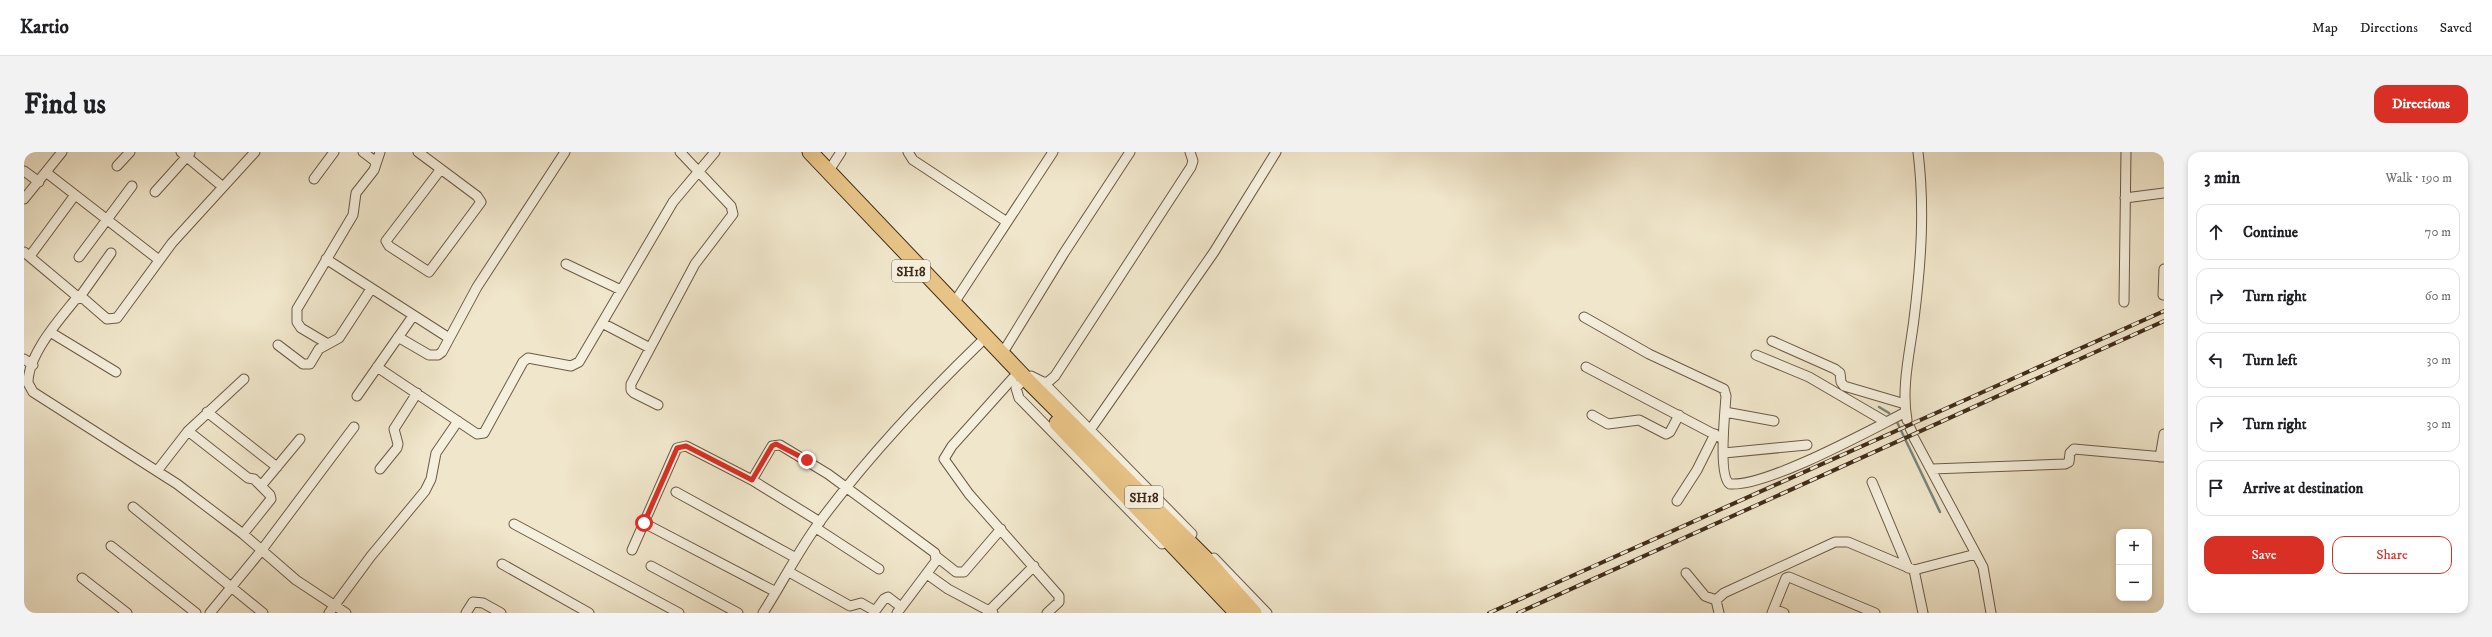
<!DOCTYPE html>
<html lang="en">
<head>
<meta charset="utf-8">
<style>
	:root { --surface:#fff; --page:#f2f2f2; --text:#202124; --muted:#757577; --line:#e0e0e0; --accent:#d93025 }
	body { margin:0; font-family:"IM FELL DW Pica",serif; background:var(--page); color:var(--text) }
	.controls { position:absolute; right:12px; bottom:12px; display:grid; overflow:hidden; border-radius:8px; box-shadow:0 2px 6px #0003 }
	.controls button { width:36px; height:36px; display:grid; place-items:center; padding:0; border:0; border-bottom:1px solid var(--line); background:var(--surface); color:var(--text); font:20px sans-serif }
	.stop { position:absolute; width:12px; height:12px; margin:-9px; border:3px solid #d93025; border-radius:50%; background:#fff }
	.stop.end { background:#d93025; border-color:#fff; box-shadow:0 1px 4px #0008 }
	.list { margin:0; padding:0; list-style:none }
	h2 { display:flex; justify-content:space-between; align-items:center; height:52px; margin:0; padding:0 16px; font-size:17px }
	h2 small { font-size:13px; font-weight:400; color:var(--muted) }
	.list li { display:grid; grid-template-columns:26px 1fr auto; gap:12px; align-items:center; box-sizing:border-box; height:56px; margin:0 8px 8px; padding:0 8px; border:1px solid var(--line); border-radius:12px }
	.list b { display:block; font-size:15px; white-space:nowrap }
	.list em { font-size:13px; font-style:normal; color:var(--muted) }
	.actions { display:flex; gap:8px; padding:12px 16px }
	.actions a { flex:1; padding:9px 0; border:1px solid var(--accent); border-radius:12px; text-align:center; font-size:14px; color:var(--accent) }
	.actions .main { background:var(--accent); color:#fff }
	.icon { flex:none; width:22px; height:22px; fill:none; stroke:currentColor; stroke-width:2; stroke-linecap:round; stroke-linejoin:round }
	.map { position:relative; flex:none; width:2140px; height:461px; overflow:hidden; border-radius:12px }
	header { display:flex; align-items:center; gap:24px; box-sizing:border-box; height:56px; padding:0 20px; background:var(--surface); border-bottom:1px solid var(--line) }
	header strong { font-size:19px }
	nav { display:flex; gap:22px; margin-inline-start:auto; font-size:14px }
	.intro { display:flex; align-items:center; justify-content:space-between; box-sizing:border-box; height:96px; padding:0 24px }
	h1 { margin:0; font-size:28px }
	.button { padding:10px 18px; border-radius:12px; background:var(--accent); color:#fff; font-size:14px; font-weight:700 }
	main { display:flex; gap:24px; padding:0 24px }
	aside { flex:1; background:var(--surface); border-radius:12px; box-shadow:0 2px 6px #0003 }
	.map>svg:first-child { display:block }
</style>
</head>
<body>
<header>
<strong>Kartio</strong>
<nav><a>Map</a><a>Directions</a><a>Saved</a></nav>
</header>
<div class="intro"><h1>Find us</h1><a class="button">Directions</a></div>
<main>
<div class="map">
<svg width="2140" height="461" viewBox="0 0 2140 461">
	<rect width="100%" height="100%" fill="#f0e6cb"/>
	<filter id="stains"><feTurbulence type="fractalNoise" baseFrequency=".005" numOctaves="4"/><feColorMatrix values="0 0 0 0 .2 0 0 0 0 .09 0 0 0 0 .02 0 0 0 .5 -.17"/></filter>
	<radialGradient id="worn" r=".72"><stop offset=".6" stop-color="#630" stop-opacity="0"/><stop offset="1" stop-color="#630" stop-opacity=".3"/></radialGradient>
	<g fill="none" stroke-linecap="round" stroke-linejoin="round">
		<path stroke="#79837e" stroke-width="2.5" d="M1855,255L1865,261
			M1872,268L1916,360"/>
		<g stroke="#6c5a46" stroke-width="11">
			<path id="street" d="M157,0L199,35
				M231,0L148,91L93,166L83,167L60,147L55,146L51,148C34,169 4,203 4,231L9,240L153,332L219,382L272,428L322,461
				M339,0L352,10
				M394,0L453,44L457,50L405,120L365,94L362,89L417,17
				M884,0L889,8L983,70
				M93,14L106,0
				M0,19L15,30
				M804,20L817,0
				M23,21L135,108
				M290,27L310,0
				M131,40L166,1
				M2101,46L2140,41
				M0,47L38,0
				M0,100L55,146L87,101
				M6,104L51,43
				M55,105L108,34
				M302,107L425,186
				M542,112L597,138
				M2139,143L2140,117
				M2100,150L2102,0
				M930,151L1029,0
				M1560,165L1625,202L1700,237L1702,244C1701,259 1694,325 1706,332C1743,335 1846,278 1882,260
				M578,171L626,196
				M26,180L92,220
				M374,185L405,203H414L418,200L453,135L541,0
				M1748,189L1811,217L1816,221L1817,230L1820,234L1881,252
				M304,192L277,176L273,170V157L329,63L332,41L350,18L356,0
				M254,193L279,212H286L295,197L315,186L347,137
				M978,202L1040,101L1106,0
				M1732,203L1785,225L1862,270
				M0,207L9,213
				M353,215L453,282L460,281L499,210L504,206L547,214L555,210L649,50L691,0
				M1562,215L1699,287
				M989,226L928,294L920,307L945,342L1035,444V450L1023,461
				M1019,230L1168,382
				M333,244L389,164
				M634,253L610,241L607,238V232L671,112L709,62L707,54L656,0
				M183,260L253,315
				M1701,260L1750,269
				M1568,263L1584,272L1615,268L1642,282L1646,280L1655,263
				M1883,268C1877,235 1886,200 1890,167C1897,111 1901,57 1894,0
				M1886,276L1888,280
				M1066,278L1190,100L1252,0
				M164,279L224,326L230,327L246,343L247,347L219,382
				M1890,286L1959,415L1967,461
				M1700,301L1783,293
				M2136,305L2140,282
				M356,317L373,296L374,292L370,277L393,241
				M1908,317L2041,312L2045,310L2046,301L2050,297L2140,305
				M133,319L164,279L220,227
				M728,328L748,294L756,293L804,322L911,401L912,409L873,461
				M1848,330L1884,416
				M237,334L276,287
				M652,340L772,406
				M1653,349L1673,318L1691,282
				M109,355L239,461
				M620,371L752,440
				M490,372L655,461
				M792,376L855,417
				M1138,392L995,246L992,236L1001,226L1007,224L1019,230H1024L1031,224L1167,15L1169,9L1166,0
				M87,394L172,461
				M608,398L653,296L662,294L728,328L796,370
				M913,405L932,420H940L977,377
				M1190,406L1243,461
				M478,412L565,461
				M627,414L714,461
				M1890,418L1899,461
				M765,420L826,454L837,451L851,459L860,447L864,445L877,455
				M1662,421L1681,444L1692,448
				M903,422L924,437L969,461
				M58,426L103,461
				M1750,457L1760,461
				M966,458L1010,414
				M186,461L237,399L330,275
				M305,461L347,404L401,339L407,327L412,301L434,269
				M442,461L449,450L459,451L477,461
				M739,461C759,430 775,397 797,368C844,305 899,246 956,191
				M1695,461L1692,448L1700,441L1811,390H1824L1890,418L1952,402
				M1748,461L1762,426L1765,425L1851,461"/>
		</g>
		<g stroke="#402c1a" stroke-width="17">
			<path id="primary" d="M786,0L1001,226L1181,406L1230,461
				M1033,271L1213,461"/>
		</g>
		<use href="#street" stroke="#f5efdd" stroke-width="9"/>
		<use href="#primary" stroke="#e8c386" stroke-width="15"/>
		<g stroke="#402c1a" stroke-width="4">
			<path id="rail" d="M1465,461L2140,159
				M1494,461L2140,169"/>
		</g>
		<use href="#rail" stroke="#f5efdd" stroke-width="2.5" stroke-dasharray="8" stroke-linecap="butt"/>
	</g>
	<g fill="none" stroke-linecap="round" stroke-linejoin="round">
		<path stroke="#d93025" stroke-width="5" d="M620,371L653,296L662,294L728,328L748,294L752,292L783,308"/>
	</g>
	<g text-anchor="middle" stroke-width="3.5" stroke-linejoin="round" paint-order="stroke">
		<g fill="#f5efdd" stroke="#766654" stroke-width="1">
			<rect x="868" y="108" width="38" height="22" rx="3"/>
			<rect x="1101" y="334" width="38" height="22" rx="3"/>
		</g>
		<g font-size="13" font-weight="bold" fill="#402c1a">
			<text x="887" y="124">SH18</text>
			<text x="1120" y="350">SH18</text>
		</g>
	</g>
	<rect width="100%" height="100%" filter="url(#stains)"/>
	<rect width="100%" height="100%" fill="url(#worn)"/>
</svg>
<div class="controls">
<button>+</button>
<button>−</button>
</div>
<div class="stop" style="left:620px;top:371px"></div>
<div class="stop end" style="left:783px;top:308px"></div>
</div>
<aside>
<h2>3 min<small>Walk · 190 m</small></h2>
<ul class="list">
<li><svg class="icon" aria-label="ahead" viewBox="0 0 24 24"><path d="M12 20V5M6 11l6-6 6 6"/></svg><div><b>Continue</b></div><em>70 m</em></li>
<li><svg class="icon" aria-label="right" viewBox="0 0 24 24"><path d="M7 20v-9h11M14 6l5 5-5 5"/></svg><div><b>Turn right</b></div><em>60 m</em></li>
<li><svg class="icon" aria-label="left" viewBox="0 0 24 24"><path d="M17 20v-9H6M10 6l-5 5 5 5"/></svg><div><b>Turn left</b></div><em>30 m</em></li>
<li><svg class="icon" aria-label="right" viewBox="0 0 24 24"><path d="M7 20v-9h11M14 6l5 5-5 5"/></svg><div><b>Turn right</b></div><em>30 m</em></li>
<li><svg class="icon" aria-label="arrive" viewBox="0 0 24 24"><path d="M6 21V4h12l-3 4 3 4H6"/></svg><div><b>Arrive at destination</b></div></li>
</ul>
<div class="actions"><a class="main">Save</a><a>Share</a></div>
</aside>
</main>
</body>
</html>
